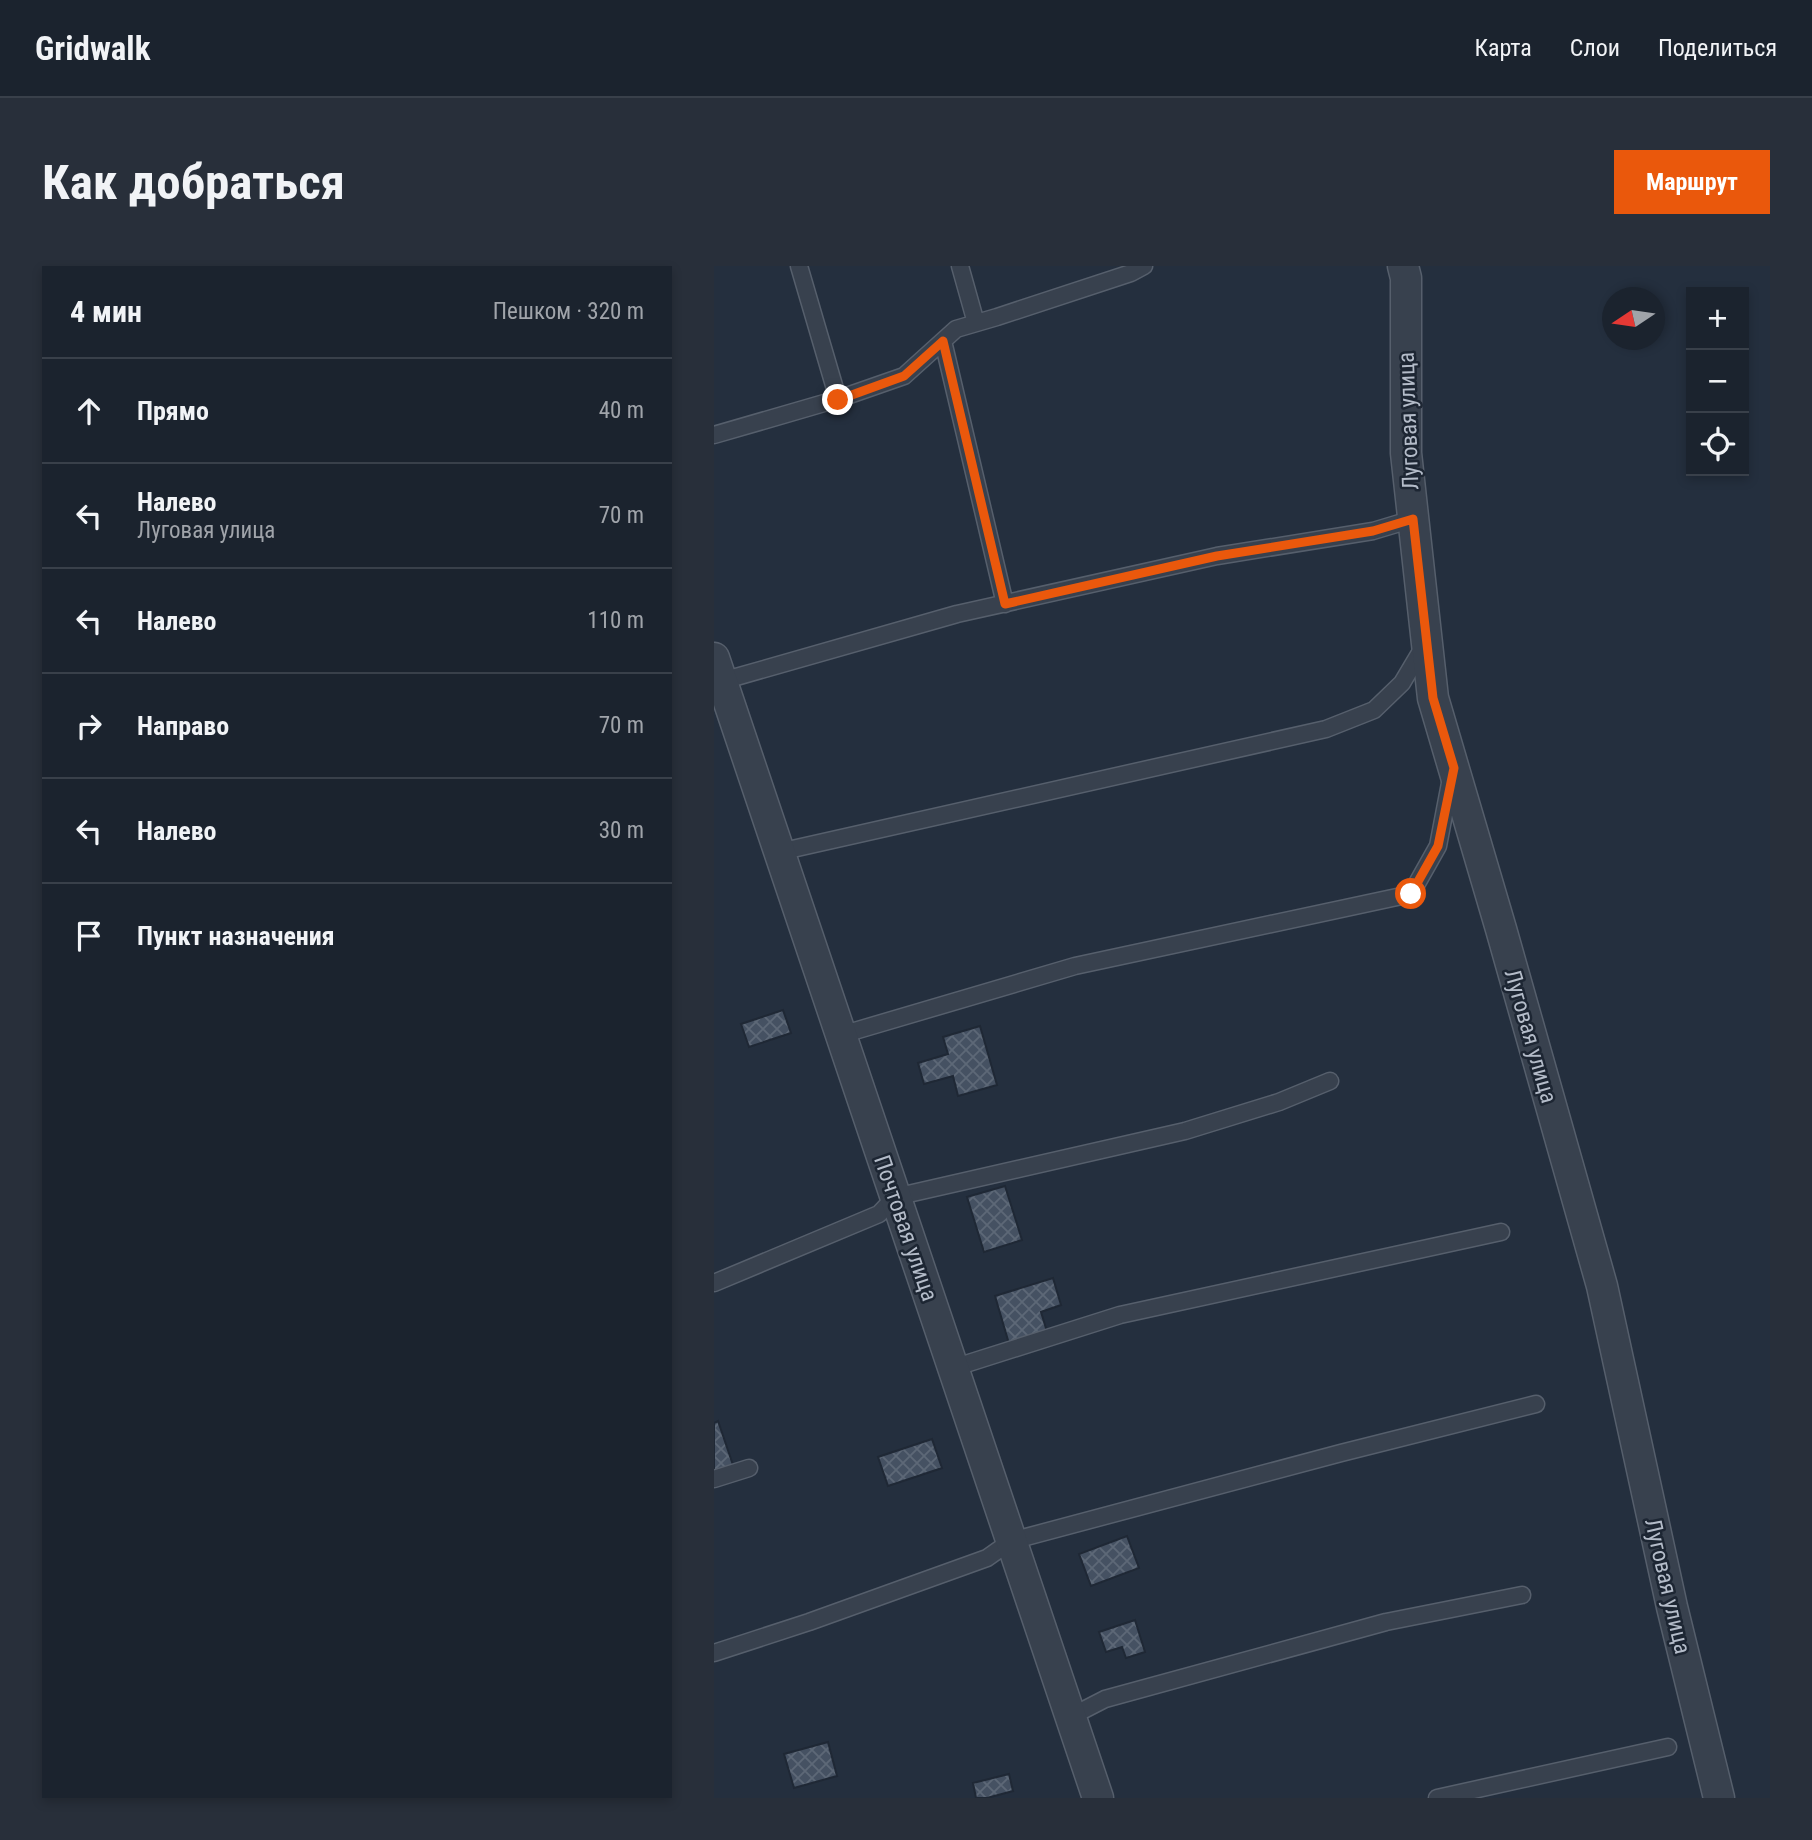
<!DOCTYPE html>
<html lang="ru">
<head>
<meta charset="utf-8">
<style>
	:root { --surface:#1b232e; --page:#282f3a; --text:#f1f3f6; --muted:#a0a4aa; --line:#39404a; --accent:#ea580c }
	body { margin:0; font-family:"Roboto Condensed",sans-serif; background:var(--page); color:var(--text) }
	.controls { position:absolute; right:21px; top:21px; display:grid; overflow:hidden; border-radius:0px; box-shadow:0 4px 10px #0003 }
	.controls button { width:63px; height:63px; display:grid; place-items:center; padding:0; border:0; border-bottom:2px solid var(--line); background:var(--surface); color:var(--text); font:35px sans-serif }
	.compass { position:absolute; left:888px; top:21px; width:63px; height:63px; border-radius:50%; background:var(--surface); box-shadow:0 4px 10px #0003; rotate:257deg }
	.stop { position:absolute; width:21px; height:21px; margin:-16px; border:5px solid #ea580c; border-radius:50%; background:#fff }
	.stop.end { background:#ea580c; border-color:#fff; box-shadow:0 2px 7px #0008 }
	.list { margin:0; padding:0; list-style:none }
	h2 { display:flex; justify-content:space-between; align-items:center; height:91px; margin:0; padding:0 28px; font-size:30px }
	h2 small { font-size:23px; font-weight:400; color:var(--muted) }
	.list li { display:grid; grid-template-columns:46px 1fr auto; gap:21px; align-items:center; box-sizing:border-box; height:105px; padding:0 28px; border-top:2px solid var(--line) }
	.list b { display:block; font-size:26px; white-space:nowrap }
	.list p { margin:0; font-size:23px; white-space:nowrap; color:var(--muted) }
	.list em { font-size:23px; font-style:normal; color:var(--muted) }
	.icon { flex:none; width:38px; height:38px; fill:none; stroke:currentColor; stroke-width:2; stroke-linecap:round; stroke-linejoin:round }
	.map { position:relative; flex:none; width:1056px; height:1532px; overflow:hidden; border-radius:0px }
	header { display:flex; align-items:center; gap:42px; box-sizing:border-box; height:98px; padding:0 35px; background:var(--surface); border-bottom:2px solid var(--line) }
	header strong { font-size:33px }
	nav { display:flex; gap:38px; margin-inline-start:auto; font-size:24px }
	.intro { display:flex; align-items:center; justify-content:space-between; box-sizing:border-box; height:168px; padding:0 42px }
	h1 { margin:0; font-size:49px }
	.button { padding:18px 32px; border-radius:0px; background:var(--accent); color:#fff; font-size:24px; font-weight:700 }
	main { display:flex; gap:42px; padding:0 42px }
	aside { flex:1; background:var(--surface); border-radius:0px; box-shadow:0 4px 10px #0003 }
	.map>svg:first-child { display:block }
</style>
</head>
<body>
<header>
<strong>Gridwalk</strong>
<nav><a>Карта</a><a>Слои</a><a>Поделиться</a></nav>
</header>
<div class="intro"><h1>Как добраться</h1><a class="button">Маршрут</a></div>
<main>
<aside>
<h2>4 мин<small>Пешком · 320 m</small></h2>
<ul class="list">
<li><svg class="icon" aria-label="ahead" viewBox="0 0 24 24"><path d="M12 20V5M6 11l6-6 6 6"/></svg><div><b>Прямо</b></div><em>40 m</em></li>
<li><svg class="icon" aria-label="left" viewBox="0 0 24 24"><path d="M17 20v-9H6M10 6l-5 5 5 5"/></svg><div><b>Налево</b><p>Луговая улица</p></div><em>70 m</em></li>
<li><svg class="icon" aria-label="left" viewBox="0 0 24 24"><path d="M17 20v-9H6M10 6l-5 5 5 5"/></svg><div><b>Налево</b></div><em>110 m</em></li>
<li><svg class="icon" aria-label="right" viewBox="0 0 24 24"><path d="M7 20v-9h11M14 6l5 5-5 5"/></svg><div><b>Направо</b></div><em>70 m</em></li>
<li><svg class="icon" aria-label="left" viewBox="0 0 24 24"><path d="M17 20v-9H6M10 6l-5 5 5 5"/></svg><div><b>Налево</b></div><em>30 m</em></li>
<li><svg class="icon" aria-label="arrive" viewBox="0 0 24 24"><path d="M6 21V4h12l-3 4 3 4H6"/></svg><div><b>Пункт назначения</b></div></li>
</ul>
</aside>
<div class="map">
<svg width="1056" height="1532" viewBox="0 0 1056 1532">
	<defs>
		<pattern id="building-cross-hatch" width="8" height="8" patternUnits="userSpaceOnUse" patternTransform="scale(1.75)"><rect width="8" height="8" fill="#455162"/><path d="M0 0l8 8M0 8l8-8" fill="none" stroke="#5d6877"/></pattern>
	</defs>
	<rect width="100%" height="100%" fill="#242f3e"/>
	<path fill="url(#building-cross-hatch)" stroke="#1f2835" stroke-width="2" d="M69,744L77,767L35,781L27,758Z
		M266,760L283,819L244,830L239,810L210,818L204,797L234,788L229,771Z
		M291,920L308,974L270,986L253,931Z
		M339,1012L347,1039L327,1046L334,1069L296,1081L281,1030Z
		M4,1155L20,1202L0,1208V1157Z
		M218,1173L228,1202L174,1220L164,1191Z
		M413,1270L425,1302L377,1320L365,1288Z
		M421,1354L431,1386L412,1392L408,1381L392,1386L385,1366Z
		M114,1476L123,1510L80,1522L70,1488Z
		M295,1508L299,1525L273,1532H262L259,1517Z"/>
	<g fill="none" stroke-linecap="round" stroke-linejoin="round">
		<g stroke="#565f6c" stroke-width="19">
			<path id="lane" d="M85,0L124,133
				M246,0L262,57
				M229,75L291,338
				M0,169L124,133L190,110L242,63L283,51L417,7L430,0
				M8,415L243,348L503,290L659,265L699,253
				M65,586L612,463L660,444L688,417L710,380
				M127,769L361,700L697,628L724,580L737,512
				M0,1017L165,948L181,931L471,865L565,836L616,815
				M239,1102L406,1049L787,966
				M0,1213L35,1202
				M0,1387L95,1356L273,1292L297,1275L627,1187L822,1138
				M356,1451L391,1433L672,1356L808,1329
				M723,1532L954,1481"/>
		</g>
		<g stroke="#565f6c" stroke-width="33">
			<path id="street" d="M689,0L692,12V187L719,432L787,663L888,1020L958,1341L1005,1532
				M0,392L384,1532"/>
		</g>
		<use href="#lane" stroke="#38414e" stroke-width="16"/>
		<use href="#street" stroke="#38414e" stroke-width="30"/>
	</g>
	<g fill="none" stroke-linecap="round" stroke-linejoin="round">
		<path stroke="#ea580c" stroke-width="9" d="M124,134L190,110L229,75L291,338L503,290L659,265L699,253L719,432L740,502L724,580L697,628"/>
	</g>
	<g text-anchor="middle" stroke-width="5" stroke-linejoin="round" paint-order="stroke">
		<g font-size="23" fill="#b4bcc9" stroke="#1d2633">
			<text transform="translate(694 155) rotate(-92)" y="8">Луговая улица</text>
			<text transform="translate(817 770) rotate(74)" y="8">Луговая улица</text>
			<text transform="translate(192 962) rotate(71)" y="8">Почтовая улица</text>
			<text transform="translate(954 1320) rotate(77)" y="8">Луговая улица</text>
		</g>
	</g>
</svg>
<div class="controls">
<button>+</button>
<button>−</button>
<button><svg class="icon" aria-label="locate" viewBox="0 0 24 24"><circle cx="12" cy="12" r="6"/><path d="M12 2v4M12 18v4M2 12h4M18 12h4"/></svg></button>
</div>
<svg class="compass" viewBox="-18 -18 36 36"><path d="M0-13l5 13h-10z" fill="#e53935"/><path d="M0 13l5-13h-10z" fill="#a0a4aa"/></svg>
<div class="stop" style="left:697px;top:628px"></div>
<div class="stop end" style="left:124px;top:134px"></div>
</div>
</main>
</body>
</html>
